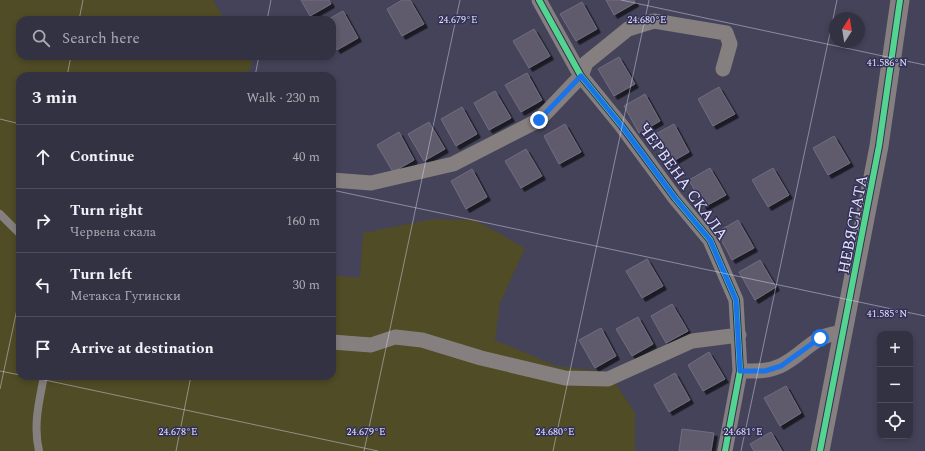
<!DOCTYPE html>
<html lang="en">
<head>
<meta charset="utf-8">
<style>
	:root { --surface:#333243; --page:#3b3a4a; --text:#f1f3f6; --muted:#a9aab2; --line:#4e4d5c }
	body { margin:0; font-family:Spectral,serif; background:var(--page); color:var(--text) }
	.controls { position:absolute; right:12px; bottom:12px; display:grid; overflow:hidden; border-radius:8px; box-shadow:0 2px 6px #0003 }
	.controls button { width:36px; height:36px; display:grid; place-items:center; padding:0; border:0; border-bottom:1px solid var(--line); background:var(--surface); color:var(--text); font:20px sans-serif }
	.compass { position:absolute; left:829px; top:12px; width:36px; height:36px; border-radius:50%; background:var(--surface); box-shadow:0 2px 6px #0003; rotate:12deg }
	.stop { position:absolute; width:12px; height:12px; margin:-9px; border:3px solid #1a73e8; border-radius:50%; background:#fff }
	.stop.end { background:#1a73e8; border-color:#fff; box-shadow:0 1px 4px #0008 }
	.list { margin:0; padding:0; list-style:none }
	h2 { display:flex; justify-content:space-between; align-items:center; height:52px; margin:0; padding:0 16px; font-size:17px }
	h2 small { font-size:13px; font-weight:400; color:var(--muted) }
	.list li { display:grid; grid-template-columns:26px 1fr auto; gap:12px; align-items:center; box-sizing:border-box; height:64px; padding:0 16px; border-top:1px solid var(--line) }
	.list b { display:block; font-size:15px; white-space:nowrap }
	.list p { margin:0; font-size:13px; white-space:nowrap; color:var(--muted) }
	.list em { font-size:13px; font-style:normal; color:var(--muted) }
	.icon { flex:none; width:22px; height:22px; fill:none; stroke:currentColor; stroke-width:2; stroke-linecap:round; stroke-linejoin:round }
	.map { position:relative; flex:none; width:925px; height:451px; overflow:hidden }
	.search { position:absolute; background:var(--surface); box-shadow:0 2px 6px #0003; left:16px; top:16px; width:320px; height:44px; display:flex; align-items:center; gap:10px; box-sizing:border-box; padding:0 14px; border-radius:12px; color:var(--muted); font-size:15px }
	.panel { position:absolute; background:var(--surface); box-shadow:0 2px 6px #0003; left:16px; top:72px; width:320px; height:308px; border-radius:12px }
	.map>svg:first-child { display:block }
</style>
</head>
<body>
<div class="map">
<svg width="925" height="451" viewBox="0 0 925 451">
	<defs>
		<filter id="shadow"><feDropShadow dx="3.5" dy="3.5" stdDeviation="0" flood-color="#0009"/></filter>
	</defs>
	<rect width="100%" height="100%" fill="#444359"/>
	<path fill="#504c26" d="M0,0H213L225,20H20V56H247L252,62L248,76H20V376H332V275L360,278L363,233L433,219L475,220L525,248L500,303L495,340L556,366L608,372L635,413V451H0Z"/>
	<path fill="#5e5a6c" stroke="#726d80" filter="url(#shadow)" d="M301,0H329L331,4L310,16Z
		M402,0H410L424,24L402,36L387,9Z
		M606,0H634L635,3L614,15Z
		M582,2L597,29L576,41L560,14Z
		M343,11L358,38L337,50L332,42V20H327Z
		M534,29L550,56L529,68L513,41Z
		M619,57L635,84L614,96L598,69Z
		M527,73L542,100L521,112L505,85Z
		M719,87L735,114L713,126L698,99Z
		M495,91L511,118L489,130L474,103Z
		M645,94L660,121L639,133L624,106Z
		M462,107L477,134L456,146L441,119Z
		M429,122L445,149L424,161L408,134Z
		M565,124L581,152L559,164L544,136Z
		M674,124L689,152L668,164L652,136Z
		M399,132L414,160L393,172L377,145Z
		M834,136L850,163L828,175L813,148Z
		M526,149L542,176L521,188L505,161Z
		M710,168L726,195L704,207L689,180Z
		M773,168L789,195L768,207L752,180Z
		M472,169L487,197L466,209L451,181Z
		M738,220L754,248L732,260L717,232Z
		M647,259L663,286L642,298L626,271Z
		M760,260L776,287L755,300L739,272Z
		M672,304L688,331L666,343L651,316Z
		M638,317L653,344L632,356L616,329Z
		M601,328L616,356L595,368L579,340Z
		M709,352L725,379L703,391L688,365Z
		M675,373L690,400L669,412L654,385Z
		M786,386L801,413L780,426L764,398Z
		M682,429L714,433L711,451H679Z
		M771,432L782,451H754L750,444Z"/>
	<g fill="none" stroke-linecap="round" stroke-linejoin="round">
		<path stroke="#867f7f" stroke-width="8" d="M0,214L20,234
			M39,451C33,425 39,402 44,376"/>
		<path stroke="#867f7f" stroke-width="15" d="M539,0L581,76L621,125L675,198L710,240L736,300L740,371L725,451
			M332,180L371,183L453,164L539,120L581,76L586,63L628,29L654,21L726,33L730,44L723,69
			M332,342L371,345L395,337L422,340L481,358L565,378L608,379L692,341L739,335
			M740,371C754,371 767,372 780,366C804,355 815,332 844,333"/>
		<path stroke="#867f7f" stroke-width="19" d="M820,451L879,146L900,0"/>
		<g stroke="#323057" stroke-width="8">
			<path id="cycleway" d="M539,0L581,76L621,125L675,198L710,240L736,300L740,371L725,451
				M820,451L879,146L900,0"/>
		</g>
		<use href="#cycleway" stroke="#53d58f" stroke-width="6"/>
	</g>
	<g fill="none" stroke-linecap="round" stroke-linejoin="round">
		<path stroke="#1a73e8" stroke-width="5" d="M539,120L581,76L621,125L675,198L710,240L736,300L740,371H765L781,366L820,338"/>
	</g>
	<path fill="none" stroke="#e2e3fc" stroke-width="1" stroke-opacity="0.45" d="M621,0L925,65M79,20L83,0M267,20L271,0M67,76L71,56M255,76L259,56M0,119L20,124M332,190L925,316M0,371L20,375M26,376L378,451M0,389L20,295M176,451L191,376M364,451L460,0M553,451L649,0M741,451L837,0"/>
	<g text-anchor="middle" stroke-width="3" stroke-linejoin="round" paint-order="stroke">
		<g font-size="16" fill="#e2e3fc" stroke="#323057">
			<text transform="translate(684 181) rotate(54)" y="6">ЧЕРВЕНА СКАЛА</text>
			<text transform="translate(852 224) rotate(-79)" y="6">НЕВЯСТАТА</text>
		</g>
	</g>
	<g font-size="10" text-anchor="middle" fill="#e2e3fc" stroke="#323057" stroke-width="3" stroke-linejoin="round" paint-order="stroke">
		<text x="458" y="23">24.679°E</text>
		<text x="647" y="23">24.680°E</text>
		<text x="887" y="66">41.586°N</text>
		<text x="887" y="317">41.585°N</text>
		<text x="178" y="435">24.678°E</text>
		<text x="366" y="435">24.679°E</text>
		<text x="555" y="435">24.680°E</text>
		<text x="743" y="435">24.681°E</text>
	</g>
</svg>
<div class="controls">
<button>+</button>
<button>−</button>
<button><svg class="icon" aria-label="locate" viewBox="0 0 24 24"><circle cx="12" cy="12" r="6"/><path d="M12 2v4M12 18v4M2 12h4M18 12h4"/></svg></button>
</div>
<svg class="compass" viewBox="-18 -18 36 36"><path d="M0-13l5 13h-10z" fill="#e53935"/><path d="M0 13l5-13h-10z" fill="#a9aab2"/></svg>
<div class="stop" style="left:820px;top:338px"></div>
<div class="stop end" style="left:539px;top:120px"></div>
<div class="search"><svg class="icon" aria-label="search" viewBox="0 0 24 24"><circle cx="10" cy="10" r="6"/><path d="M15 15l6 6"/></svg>Search here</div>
<section class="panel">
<h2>3 min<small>Walk · 230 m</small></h2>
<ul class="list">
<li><svg class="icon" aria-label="ahead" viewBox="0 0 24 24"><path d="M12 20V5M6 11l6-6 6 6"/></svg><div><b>Continue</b></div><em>40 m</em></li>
<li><svg class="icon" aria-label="right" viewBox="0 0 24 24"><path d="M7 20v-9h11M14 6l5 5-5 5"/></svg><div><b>Turn right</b><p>Червена скала</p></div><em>160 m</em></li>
<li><svg class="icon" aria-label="left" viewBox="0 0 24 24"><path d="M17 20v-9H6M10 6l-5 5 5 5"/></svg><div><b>Turn left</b><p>Метакса Гугински</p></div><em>30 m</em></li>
<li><svg class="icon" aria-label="arrive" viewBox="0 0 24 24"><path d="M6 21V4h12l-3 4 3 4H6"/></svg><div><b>Arrive at destination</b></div></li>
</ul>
</section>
</div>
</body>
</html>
